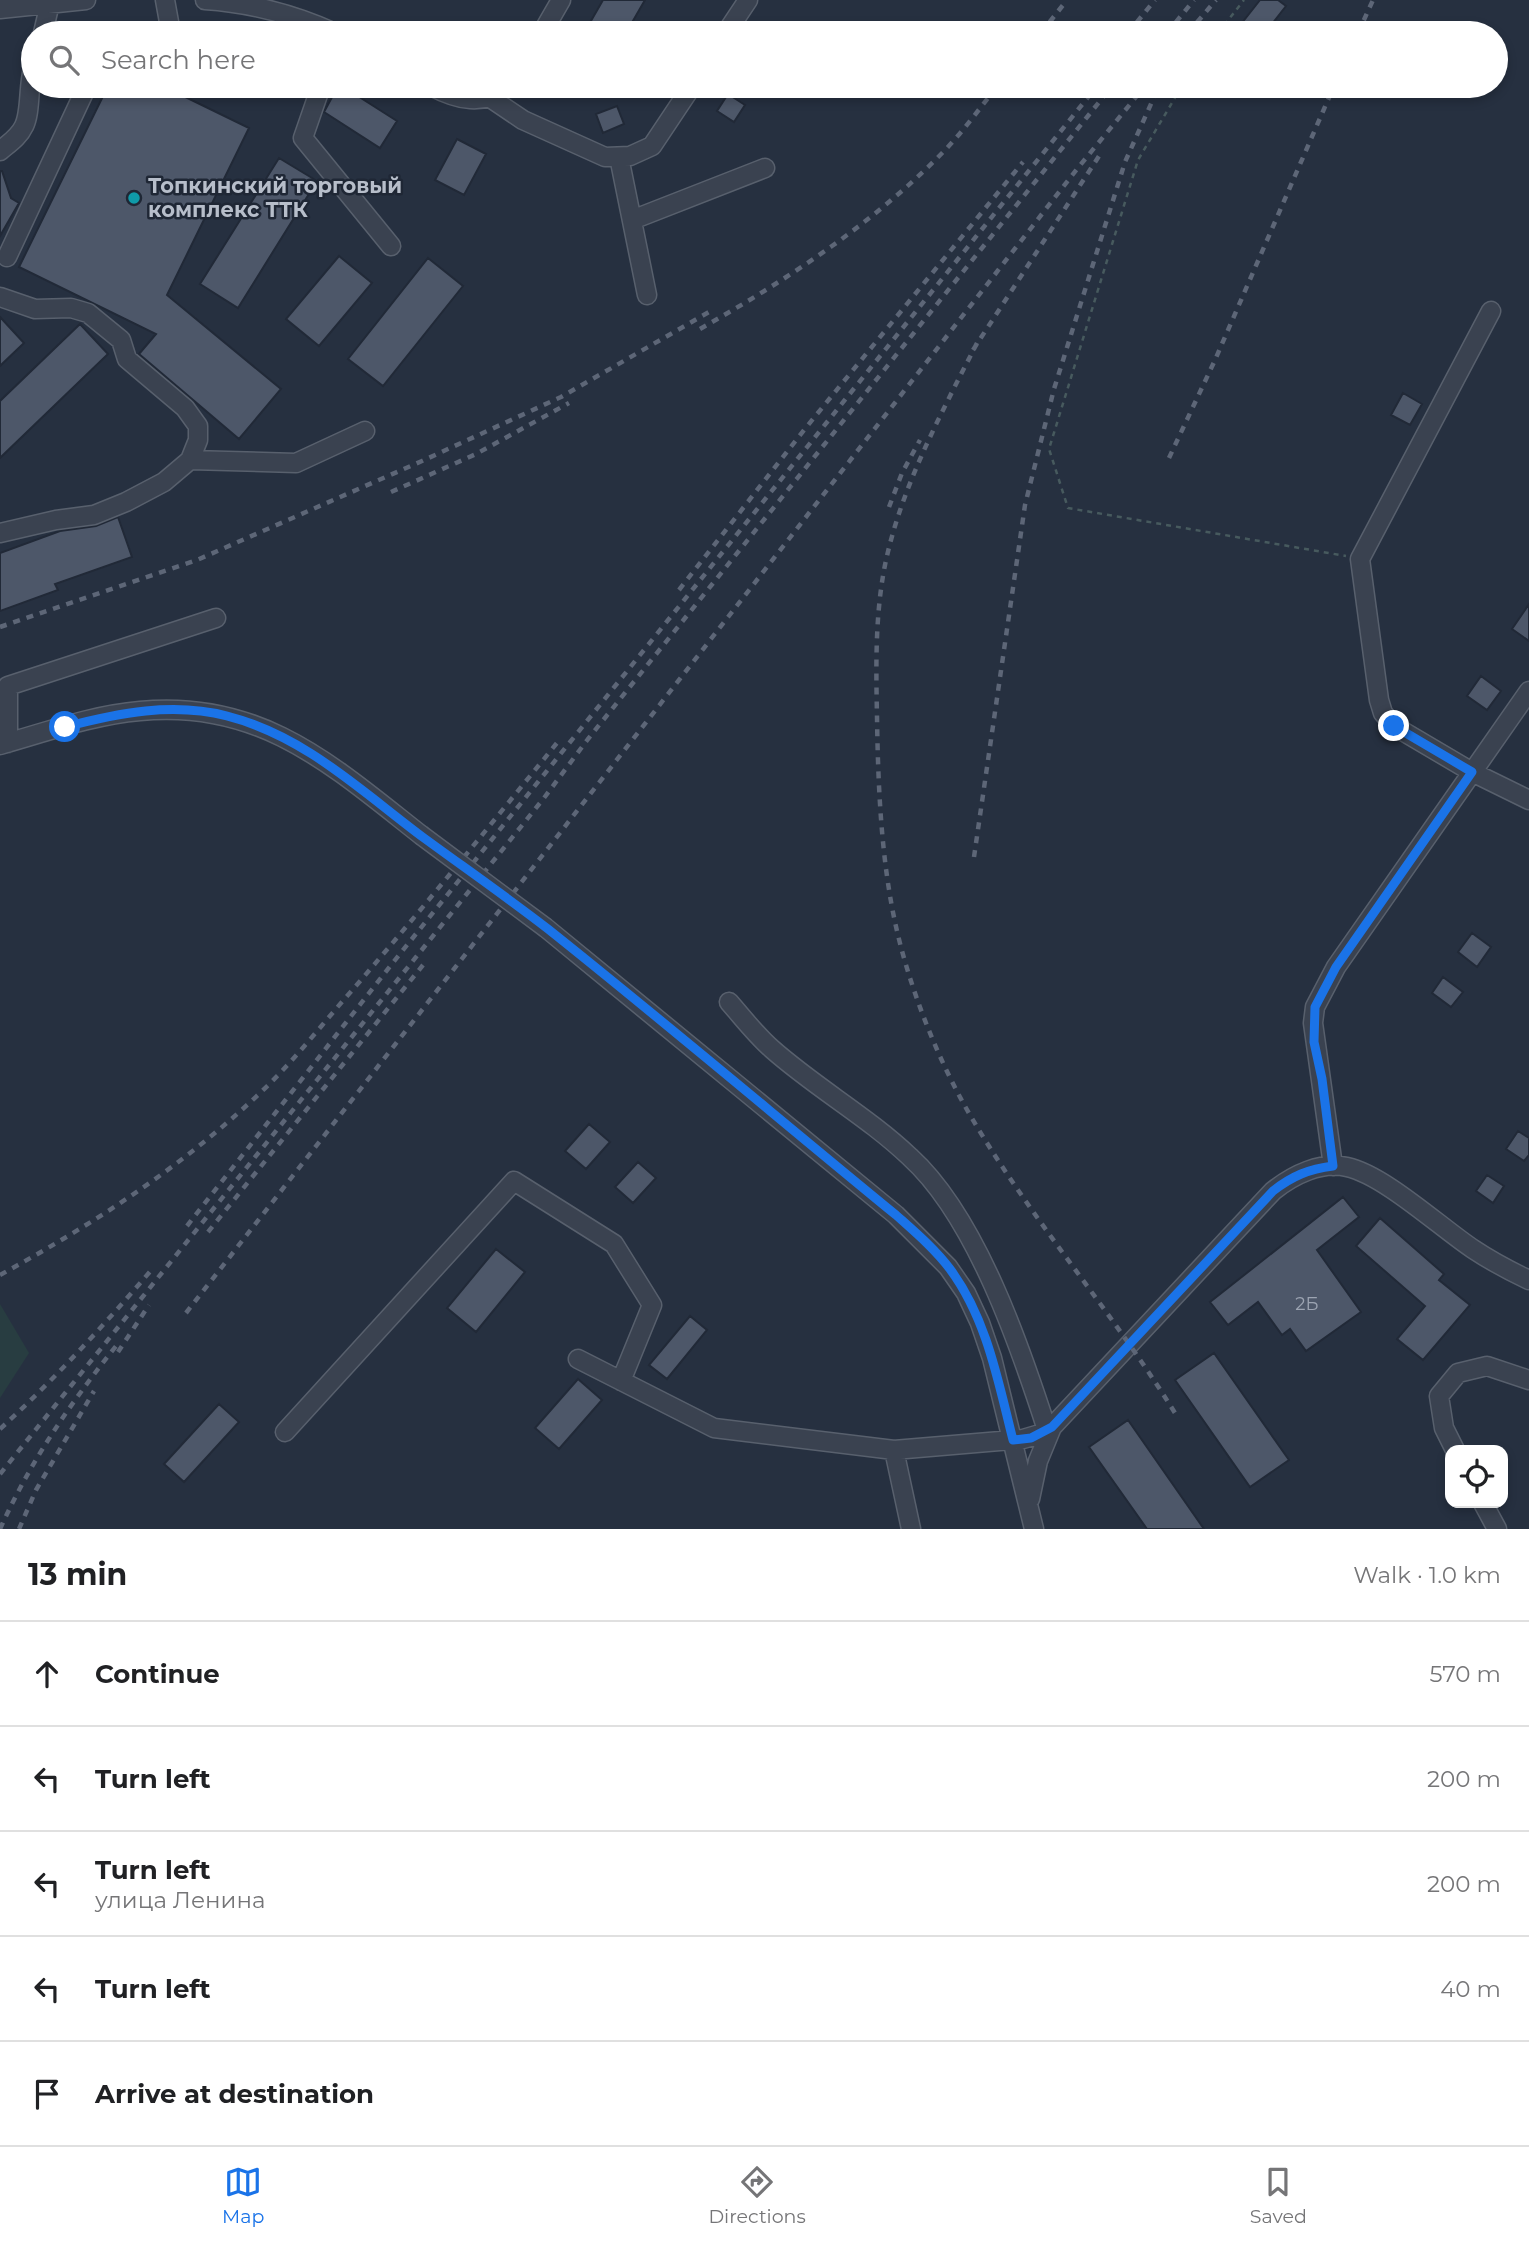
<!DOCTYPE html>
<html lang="en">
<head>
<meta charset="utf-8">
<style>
	:root { --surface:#fff; --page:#f6f6f6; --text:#202124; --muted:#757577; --line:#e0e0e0; --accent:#1a73e8 }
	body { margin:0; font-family:Montserrat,sans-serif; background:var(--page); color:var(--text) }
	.controls { position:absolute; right:21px; bottom:21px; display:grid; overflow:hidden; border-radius:14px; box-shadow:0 4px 10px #0003 }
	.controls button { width:63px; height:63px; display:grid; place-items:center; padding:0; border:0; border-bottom:2px solid var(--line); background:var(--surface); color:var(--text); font:35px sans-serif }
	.stop { position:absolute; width:21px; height:21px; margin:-16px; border:5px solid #1a73e8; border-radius:50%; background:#fff }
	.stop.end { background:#1a73e8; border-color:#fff; box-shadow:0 2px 7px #0008 }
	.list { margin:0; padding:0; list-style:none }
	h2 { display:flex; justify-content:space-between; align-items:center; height:91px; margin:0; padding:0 28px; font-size:30px }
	h2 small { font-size:23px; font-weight:400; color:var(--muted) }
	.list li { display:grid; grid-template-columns:46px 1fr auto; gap:21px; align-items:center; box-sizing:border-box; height:105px; padding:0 28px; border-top:2px solid var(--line) }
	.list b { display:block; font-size:26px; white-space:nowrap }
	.list p { margin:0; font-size:23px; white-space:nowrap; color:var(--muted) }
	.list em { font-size:23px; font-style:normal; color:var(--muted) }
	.icon { flex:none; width:38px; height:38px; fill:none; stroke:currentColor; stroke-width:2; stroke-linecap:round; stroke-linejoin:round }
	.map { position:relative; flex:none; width:1529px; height:1529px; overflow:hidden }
	.search { position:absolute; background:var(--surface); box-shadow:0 4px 10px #0003; left:21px; right:21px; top:21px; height:77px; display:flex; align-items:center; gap:18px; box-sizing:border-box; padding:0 24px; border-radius:38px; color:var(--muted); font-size:26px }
	.sheet { height:616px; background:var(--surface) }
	nav { display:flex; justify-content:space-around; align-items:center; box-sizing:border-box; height:98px; border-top:2px solid var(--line); background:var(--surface); font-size:19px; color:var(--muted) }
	nav a { display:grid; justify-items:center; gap:4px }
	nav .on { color:var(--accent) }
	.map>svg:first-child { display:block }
</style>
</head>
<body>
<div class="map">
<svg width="1529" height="1529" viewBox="0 0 1529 1529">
	<rect width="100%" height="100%" fill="#263040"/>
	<path fill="#283d41" d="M0,1304L29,1353L0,1398Z"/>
	<path fill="#4d5769" stroke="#212937" stroke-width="2" d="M603,0H645L626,33H584Z
		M1260,0H1278L1286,6L1265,33H1234Z
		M108,86H176L173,91L249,128L167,295L281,389L239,439L139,354L156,334L19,267Z
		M338,86H342L397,121L380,148L324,112Z
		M728,94L745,105L734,122L717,111Z
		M617,106L624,124L603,133L596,114Z
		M457,139L486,154L464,195L435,180Z
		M279,158L317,181L238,308L200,284Z
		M0,171H2L11,198L19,203L0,236Z
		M339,256L372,283L319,346L286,319Z
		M428,258L463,286L383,386L348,359Z
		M0,317L24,343L0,366Z
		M80,324L108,354L0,458V401Z
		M1403,393L1422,404L1410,425L1391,415Z
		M118,517L132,557L55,584L58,590L0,611V553L60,531L96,526Z
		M1529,604V641L1512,629Z
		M1481,676L1501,691L1487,710L1467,696Z
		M1472,933L1491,947L1477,967L1458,952Z
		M1443,977L1463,992L1451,1007L1432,993Z
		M589,1124L610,1142L586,1169L565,1151Z
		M1518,1131L1529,1138V1155L1524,1161L1506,1149Z
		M638,1162L656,1178L633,1203L615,1187Z
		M1487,1175L1504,1186L1493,1203L1476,1191Z
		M1343,1197L1359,1217L1317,1250L1361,1312L1306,1351L1290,1329L1282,1335L1258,1302L1228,1325L1210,1302Z
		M1380,1218L1444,1274L1439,1280L1470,1305L1423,1360L1397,1339L1425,1306L1356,1246Z
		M496,1249L525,1272L476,1332L447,1308Z
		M690,1316L707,1330L667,1379L649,1365Z
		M1214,1353L1289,1460L1250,1487L1175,1380Z
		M578,1379L602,1400L559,1449L535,1428Z
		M219,1404L239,1422L184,1482L164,1464Z
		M1128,1420L1204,1529H1147L1089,1447Z"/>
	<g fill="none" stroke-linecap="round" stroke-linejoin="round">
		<g stroke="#58606d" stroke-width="21">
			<path id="minor" d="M165,0L171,33
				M205,0C251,3 293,14 335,33
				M0,9L86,0
				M43,33L50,3
				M542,33L561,0
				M726,33L748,0
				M321,86L303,138L391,246
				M431,86C457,100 484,107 509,86
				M489,97L523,120L605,157L630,156L652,146L692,86
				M0,151C8,144 19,137 24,126C31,112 28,86 33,69
				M619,157L647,295
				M632,220L765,168
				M7,257L87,86
				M0,297L35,309L71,308L88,313L121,340L127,359L185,408L198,426V440L190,460L164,482L126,502L94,515L56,520L0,533
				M1491,311L1360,559L1379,700L1383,713L1394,726L1472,772L1529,800
				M190,460L296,463L365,431
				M8,743V686L216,618
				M0,745C46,732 93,715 140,711C261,699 333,766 421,835
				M546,928L896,1215L948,1267L966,1293L980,1323L992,1358L1034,1529
				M729,1002C743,1018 756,1035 772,1049C816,1088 868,1117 910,1157C976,1217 1020,1346 1047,1430
				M1333,1166L1313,1023L1315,1007L1336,967L1529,691
				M578,1359L714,1428L894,1450
				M285,1432L514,1181L614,1244L652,1305L621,1381
				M1455,1450L1444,1428L1439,1396L1458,1373L1487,1366L1529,1380
				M1030,1499L1038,1461L1052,1427
				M1483,1503L1497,1529
				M911,1529L894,1450L1023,1439L1040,1434L1052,1427L1273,1191C1293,1175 1321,1161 1347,1167C1384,1175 1440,1227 1473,1249C1491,1261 1510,1271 1529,1280"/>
		</g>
		<path stroke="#475a5e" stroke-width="2.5" stroke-dasharray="5 5" stroke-linecap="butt" d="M348,24L363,33
			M1218,33L1244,0
			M1182,86L1138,160L1049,449L1068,508L1346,556"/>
		<use href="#minor" stroke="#3a4250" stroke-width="18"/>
		<path stroke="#5d6677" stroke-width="4.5" stroke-dasharray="7 7" stroke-linecap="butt" d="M1041,33L1067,0
			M1128,33L1155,0
			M1167,33L1194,0
			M1188,33L1216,0
			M1358,33L1373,0
			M700,329C788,279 876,222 947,148C965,129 981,106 998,86
			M977,343C941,414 901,487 885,565C875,615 876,667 877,717C878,784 881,857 895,922C908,983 935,1053 966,1108C1027,1215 1110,1308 1175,1413
			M973,350L1101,153
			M1169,458L1215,360L1334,86
			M391,492L476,454L569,403
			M889,507L902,473L920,440
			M679,590L804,430L1023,162
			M0,627L197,560L422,461L561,397L709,312
			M974,857L1025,505L1054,389L1125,162L1159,86
			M187,1226L391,965L1097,86
			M208,1232L423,965
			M0,1275C93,1224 182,1167 260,1093C292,1063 319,1028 348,995C421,911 491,824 561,738
			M186,1313L1077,169L1145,86
			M118,1352L149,1305
			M0,1429C56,1378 105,1324 154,1267
			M0,1474L544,798L588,739L1112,86
			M0,1529C32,1458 72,1401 120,1341
			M19,1529L36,1490L94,1391"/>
		<g stroke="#58606d" stroke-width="21" stroke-linecap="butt">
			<path id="minor-bridge" d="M421,835L546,928"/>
		</g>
		<use href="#minor-bridge" stroke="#3a4250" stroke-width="18"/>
	</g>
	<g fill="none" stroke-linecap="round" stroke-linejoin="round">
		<path stroke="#1a73e8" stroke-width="9" d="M65,727C118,713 173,702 227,716C305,736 361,791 424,838C465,868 508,898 548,929C666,1023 780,1120 896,1215C915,1232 935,1249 950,1269C987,1319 998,1381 1013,1440L1031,1438L1052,1427L1273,1191C1292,1176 1309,1169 1333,1166L1322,1079L1314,1042L1315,1007L1336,967L1472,772L1394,726"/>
	</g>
	<circle fill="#0f9aa8" stroke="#1f2735" stroke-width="2.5" cx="134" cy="198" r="7"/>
	<g text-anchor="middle" stroke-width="5" stroke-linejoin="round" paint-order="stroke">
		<g font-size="18" fill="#9ca4b2">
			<text x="1307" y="1310">2Б</text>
		</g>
		<g font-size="21" font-weight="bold" fill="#b7beca" stroke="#1f2735" text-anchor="start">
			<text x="148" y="193">Топкинский торговый<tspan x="148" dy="24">комплекс ТТК</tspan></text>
		</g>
	</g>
</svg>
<div class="controls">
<button><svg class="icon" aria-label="locate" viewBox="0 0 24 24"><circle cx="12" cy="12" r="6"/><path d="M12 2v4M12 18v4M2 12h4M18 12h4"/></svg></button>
</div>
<div class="stop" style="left:65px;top:727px"></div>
<div class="stop end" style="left:1394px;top:726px"></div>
<div class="search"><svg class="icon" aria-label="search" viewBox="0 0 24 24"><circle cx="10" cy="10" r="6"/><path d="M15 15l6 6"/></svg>Search here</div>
</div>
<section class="sheet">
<h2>13 min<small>Walk · 1.0 km</small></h2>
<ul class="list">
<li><svg class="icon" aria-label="ahead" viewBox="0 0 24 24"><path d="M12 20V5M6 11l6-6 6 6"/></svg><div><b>Continue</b></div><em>570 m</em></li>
<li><svg class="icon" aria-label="left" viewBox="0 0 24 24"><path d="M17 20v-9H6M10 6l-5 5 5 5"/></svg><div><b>Turn left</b></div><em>200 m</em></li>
<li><svg class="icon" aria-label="left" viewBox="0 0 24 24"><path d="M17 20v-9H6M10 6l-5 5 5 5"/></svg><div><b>Turn left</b><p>улица Ленина</p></div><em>200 m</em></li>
<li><svg class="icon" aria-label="left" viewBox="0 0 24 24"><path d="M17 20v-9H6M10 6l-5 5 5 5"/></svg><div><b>Turn left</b></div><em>40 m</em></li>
<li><svg class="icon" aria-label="arrive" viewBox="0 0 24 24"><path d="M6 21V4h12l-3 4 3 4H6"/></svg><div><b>Arrive at destination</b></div></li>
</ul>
</section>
<nav>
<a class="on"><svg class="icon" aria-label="map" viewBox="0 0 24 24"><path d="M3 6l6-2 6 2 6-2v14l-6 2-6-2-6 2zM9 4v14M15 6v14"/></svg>Map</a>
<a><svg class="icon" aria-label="directions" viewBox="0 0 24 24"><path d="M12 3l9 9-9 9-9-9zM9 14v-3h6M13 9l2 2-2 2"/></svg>Directions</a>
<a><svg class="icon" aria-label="saved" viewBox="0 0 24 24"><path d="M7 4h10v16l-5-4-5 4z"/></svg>Saved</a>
</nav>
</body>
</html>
